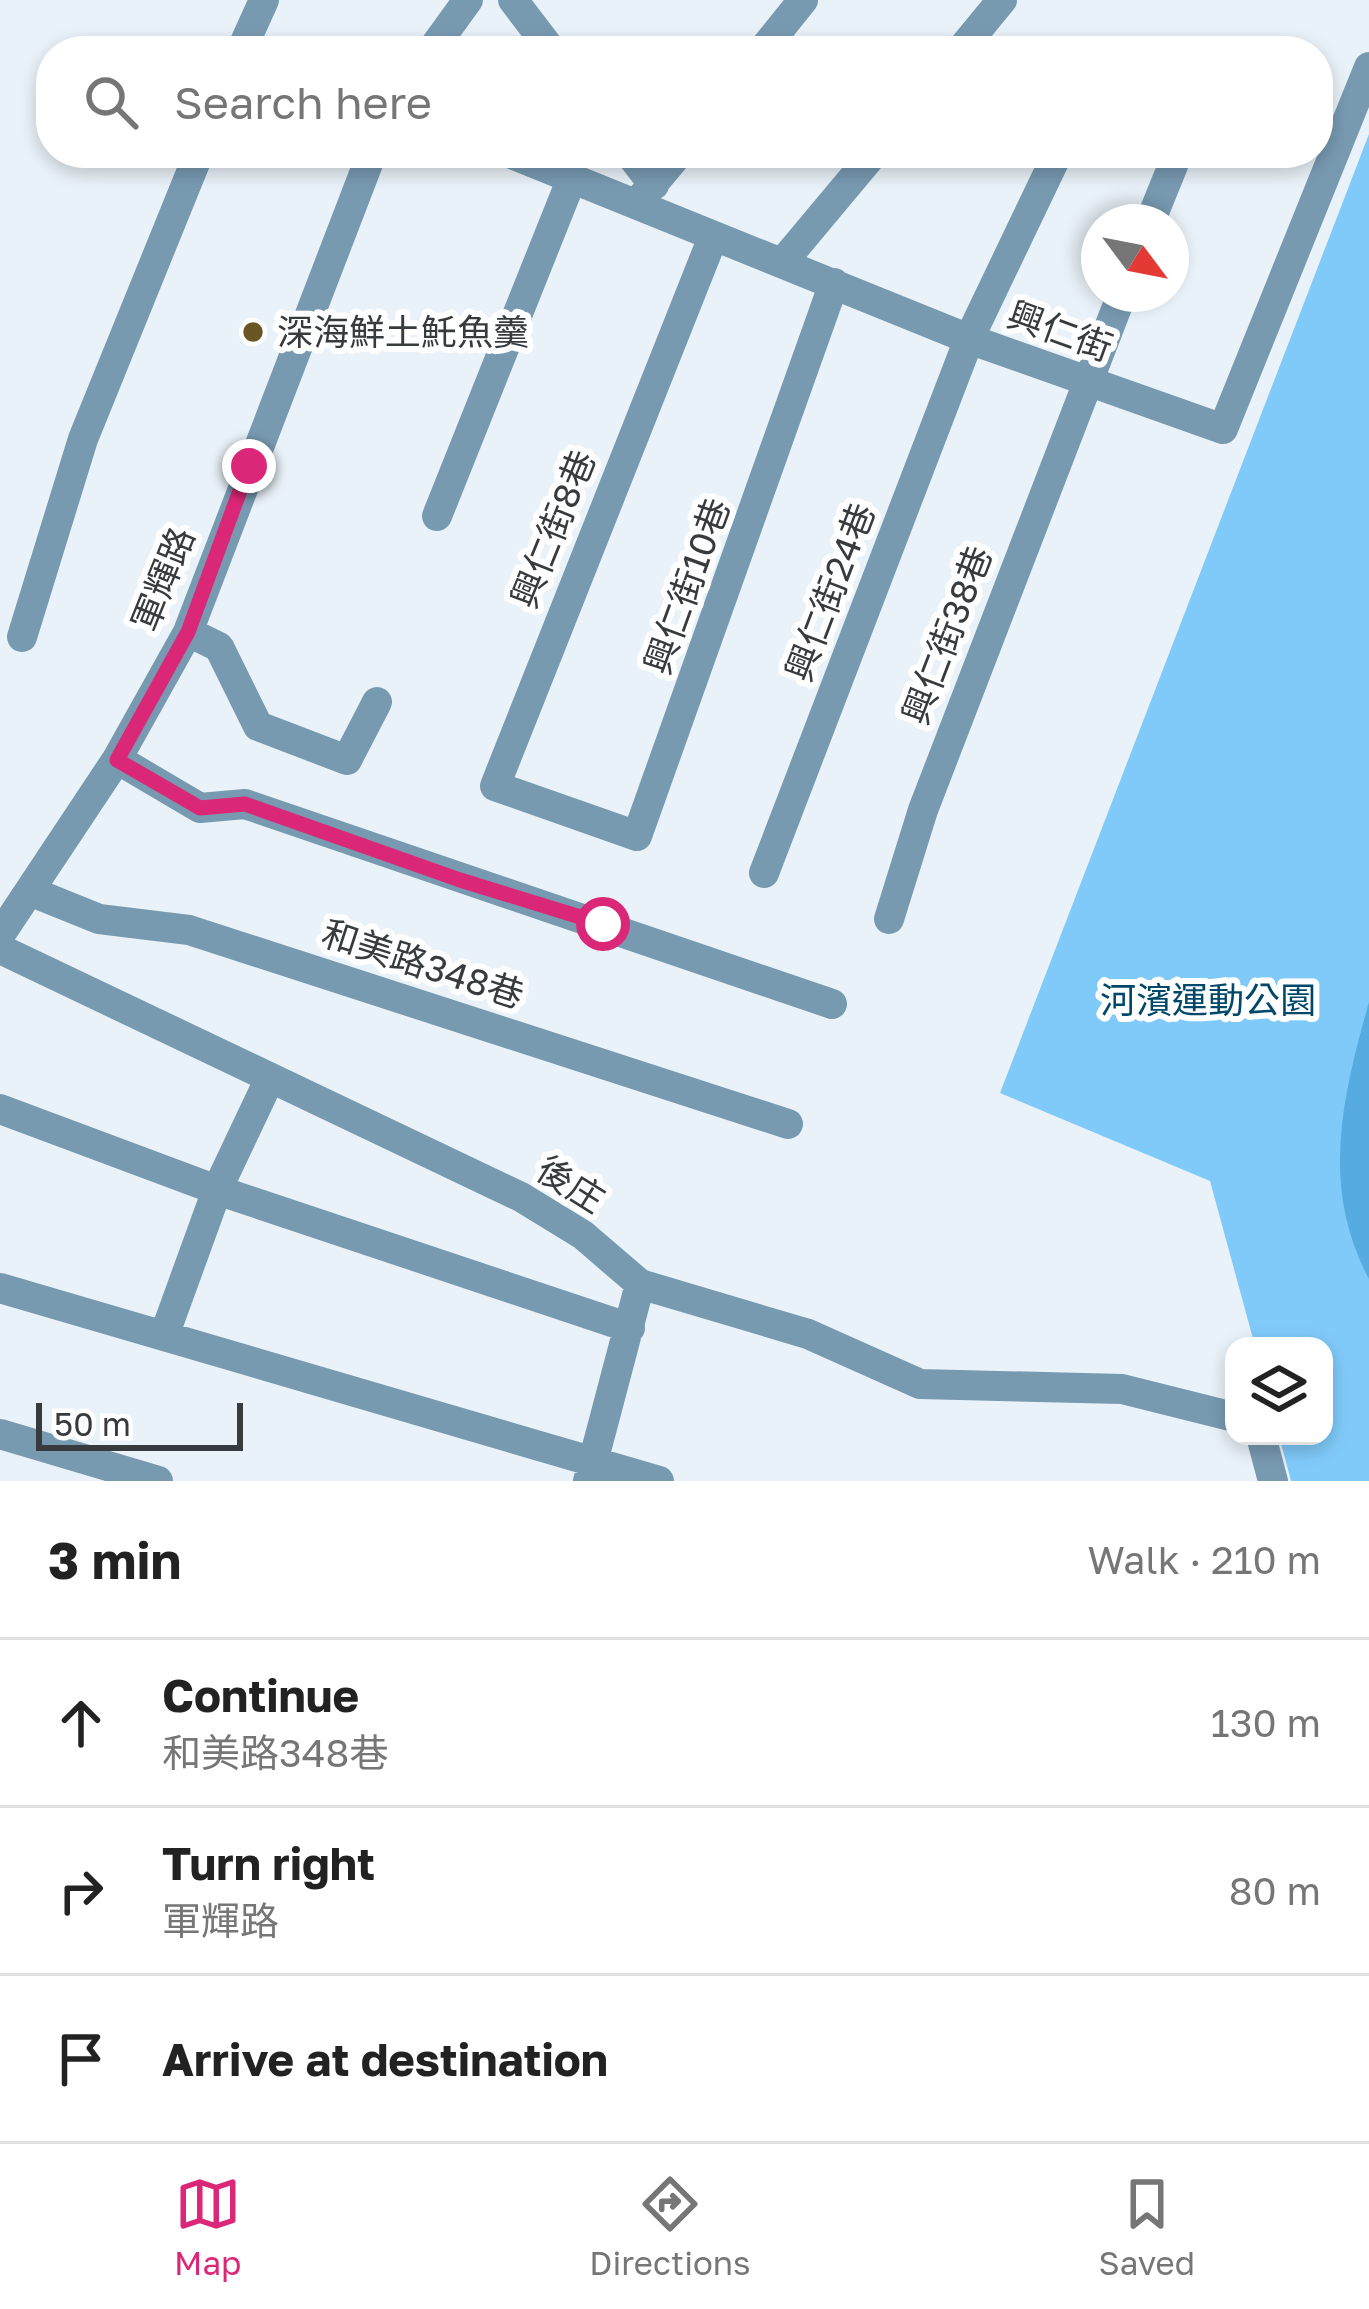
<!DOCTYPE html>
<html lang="en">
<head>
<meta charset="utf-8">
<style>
	:root { --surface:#fff; --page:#f6f6f6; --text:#222; --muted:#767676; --line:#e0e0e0; --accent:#db2777 }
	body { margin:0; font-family:"Golos Text","Noto Sans TC",sans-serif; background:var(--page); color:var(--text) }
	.controls { position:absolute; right:36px; bottom:36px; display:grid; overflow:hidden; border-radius:24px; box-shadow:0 6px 18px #0003 }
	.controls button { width:108px; height:108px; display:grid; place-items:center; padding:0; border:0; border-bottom:3px solid var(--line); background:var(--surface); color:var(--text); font:60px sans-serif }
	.compass { position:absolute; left:1081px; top:204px; width:108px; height:108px; border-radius:50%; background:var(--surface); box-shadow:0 6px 18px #0003; rotate:122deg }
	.scale { position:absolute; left:36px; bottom:30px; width:207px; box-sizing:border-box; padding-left:12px; border:6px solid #373b3d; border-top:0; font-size:33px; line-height:42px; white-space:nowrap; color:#373b3d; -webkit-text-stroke:9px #fefefe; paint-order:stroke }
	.stop { position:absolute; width:36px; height:36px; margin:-27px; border:9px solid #db2777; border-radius:50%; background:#fff }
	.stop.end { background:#db2777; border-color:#fff; box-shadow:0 3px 12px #0008 }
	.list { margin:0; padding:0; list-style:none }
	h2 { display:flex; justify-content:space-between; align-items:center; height:156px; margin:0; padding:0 48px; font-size:51px }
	h2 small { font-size:39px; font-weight:400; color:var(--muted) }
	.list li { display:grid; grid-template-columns:78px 1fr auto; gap:36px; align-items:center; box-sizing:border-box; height:168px; padding:0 48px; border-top:3px solid var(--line) }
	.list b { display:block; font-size:45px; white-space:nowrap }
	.list p { margin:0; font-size:39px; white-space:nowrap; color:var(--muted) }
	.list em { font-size:39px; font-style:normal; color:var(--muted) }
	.icon { flex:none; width:66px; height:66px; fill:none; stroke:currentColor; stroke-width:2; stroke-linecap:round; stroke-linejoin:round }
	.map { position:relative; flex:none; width:1369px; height:1481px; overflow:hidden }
	.search { position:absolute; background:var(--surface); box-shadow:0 6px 18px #0003; left:36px; right:36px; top:36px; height:132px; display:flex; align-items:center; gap:30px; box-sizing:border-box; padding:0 42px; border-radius:48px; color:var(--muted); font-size:45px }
	.sheet { height:660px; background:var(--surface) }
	nav { display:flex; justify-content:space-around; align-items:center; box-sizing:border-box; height:168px; border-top:3px solid var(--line); background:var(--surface); font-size:33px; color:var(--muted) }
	nav a { display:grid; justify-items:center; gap:6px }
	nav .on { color:var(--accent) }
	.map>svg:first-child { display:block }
</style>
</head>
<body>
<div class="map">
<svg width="1369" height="1481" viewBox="0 0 1369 1481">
	<rect width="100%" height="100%" fill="#e9f2f8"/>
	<path fill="#80cafa" d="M1369,134V1481H1291L1279,1436H1324V1346H1255L1210,1181L1000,1093Z"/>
	<path fill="#56ace0" d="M1369,1002V1279C1320,1187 1342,1098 1369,1002Z"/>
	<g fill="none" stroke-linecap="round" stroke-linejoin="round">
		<path stroke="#789ab1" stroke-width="30" d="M513,0L552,51
			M241,51L264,0
			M431,51L468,0
			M762,51L803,0
			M960,51L1002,0
			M509,153L969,339L1223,429L1369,67
			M629,153L654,185
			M637,203L679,153
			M1150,222L1178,153
			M713,237L495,786L637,836L834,283
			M782,263L874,153
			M437,516L572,178
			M188,632L219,647L258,726L347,760L377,702
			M22,637L83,439L199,153
			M117,759L200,808L245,804L832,1004
			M764,873L969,339L1058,153
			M32,892L99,919L189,930L788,1124
			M889,919L923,810L1122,294
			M0,935L117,759L188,632L372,153
			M0,949L521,1197L583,1235L640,1284L808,1334L920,1384L1122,1389L1234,1417
			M0,1109L217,1190L630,1328
			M0,1288L659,1481
			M164,1336L217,1190L270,1078
			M0,1434L158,1481
			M1261,1436L1273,1481
			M588,1481L640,1284"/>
	</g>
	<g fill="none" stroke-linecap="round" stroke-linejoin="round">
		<path stroke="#db2777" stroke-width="15" d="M249,466L188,632L117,760L200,808L245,804L460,880L603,924"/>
	</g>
	<circle fill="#6a5625" stroke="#fefefe" stroke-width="4.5" cx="253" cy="332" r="12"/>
	<g text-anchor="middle" stroke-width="12" stroke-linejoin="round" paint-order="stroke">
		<g font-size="36" fill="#373b3d" stroke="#fefefe">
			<text transform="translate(1060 331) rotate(20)" y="13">興仁街</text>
			<text transform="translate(553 529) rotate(-68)" y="13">興仁街8巷</text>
			<text transform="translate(163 579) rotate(-68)" y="13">軍輝路</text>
			<text transform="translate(687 586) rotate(-70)" y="13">興仁街10巷</text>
			<text transform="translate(830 592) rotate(-69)" y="13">興仁街24巷</text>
			<text transform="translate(947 635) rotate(-69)" y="13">興仁街38巷</text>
			<text transform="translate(423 964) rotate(18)" y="13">和美路348巷</text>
			<text transform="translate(571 1184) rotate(32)" y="13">後庄</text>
		</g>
		<g font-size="36" fill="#373b3d" stroke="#fefefe" text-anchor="start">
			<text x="277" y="345">深海鮮土魠魚羹</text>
		</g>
		<g font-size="36" fill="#00486a" stroke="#fefefe">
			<text x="1208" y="1013">河濱運動公園</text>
		</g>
	</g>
</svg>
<div class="controls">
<button><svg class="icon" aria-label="layers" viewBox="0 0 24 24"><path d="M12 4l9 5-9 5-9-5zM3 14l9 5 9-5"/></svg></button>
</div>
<svg class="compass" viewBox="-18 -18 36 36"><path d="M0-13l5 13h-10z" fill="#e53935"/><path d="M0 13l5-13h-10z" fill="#767676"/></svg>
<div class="scale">50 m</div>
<div class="stop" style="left:603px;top:924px"></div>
<div class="stop end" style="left:249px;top:466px"></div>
<div class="search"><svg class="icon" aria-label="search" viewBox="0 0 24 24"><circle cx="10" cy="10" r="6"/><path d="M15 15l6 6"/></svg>Search here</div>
</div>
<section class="sheet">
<h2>3 min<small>Walk · 210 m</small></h2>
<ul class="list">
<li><svg class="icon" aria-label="ahead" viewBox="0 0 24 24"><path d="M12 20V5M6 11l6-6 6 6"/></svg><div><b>Continue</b><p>和美路348巷</p></div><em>130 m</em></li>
<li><svg class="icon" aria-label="right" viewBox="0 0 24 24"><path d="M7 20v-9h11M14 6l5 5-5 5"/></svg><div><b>Turn right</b><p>軍輝路</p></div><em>80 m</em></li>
<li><svg class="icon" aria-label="arrive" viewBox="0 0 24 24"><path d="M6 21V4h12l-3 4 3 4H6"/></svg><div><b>Arrive at destination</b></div></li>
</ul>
</section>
<nav>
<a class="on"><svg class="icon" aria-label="map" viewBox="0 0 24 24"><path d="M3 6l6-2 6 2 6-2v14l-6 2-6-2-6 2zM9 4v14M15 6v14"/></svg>Map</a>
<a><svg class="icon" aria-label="directions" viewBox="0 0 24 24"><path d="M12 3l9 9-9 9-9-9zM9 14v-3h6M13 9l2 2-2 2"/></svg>Directions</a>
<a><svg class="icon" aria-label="saved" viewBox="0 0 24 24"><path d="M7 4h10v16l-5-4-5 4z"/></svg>Saved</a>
</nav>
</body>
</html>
